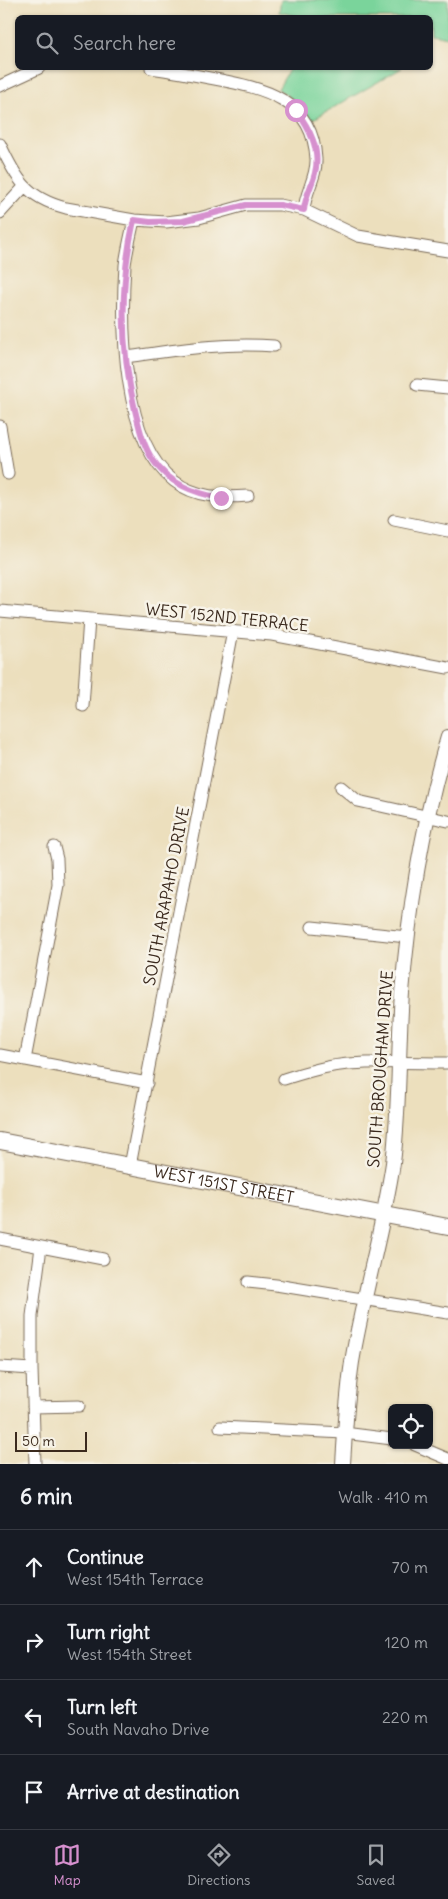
<!DOCTYPE html>
<html lang="en">
<head>
<meta charset="utf-8">
<style>
	:root { --surface:#171b24; --page:#20242c; --text:#f1f3f6; --muted:#9ea1a6; --line:#363941; --accent:#d690ce }
	body { margin:0; font-family:Delius,sans-serif; background:var(--page); color:var(--text) }
	.controls { position:absolute; right:15px; bottom:15px; display:grid; overflow:hidden; border-radius:8px; box-shadow:0 1px 4px #0004 }
	.controls button { width:45px; height:45px; display:grid; place-items:center; padding:0; border:0; border-bottom:1px solid var(--line); background:var(--surface); color:var(--text); font:25px sans-serif }
	.scale { position:absolute; left:15px; bottom:12px; width:72px; box-sizing:border-box; padding-left:5px; border:2px solid #3b2a1e; border-top:0; font-size:14px; line-height:18px; white-space:nowrap; color:#3b2a1e; -webkit-text-stroke:4px #f7f3e8; paint-order:stroke }
	.stop { position:absolute; width:15px; height:15px; margin:-11px; border:4px solid #d690ce; border-radius:50%; background:#fff }
	.stop.end { background:#d690ce; border-color:#fff; box-shadow:0 1px 5px #0008 }
	.list { margin:0; padding:0; list-style:none }
	h2 { display:flex; justify-content:space-between; align-items:center; height:65px; margin:0; padding:0 20px; font-size:21px }
	h2 small { font-size:16px; font-weight:400; color:var(--muted) }
	.list li { display:grid; grid-template-columns:32px 1fr auto; gap:15px; align-items:center; box-sizing:border-box; height:75px; padding:0 20px; border-top:1px solid var(--line) }
	.list b { display:block; font-size:19px; white-space:nowrap }
	.list p { margin:0; font-size:16px; white-space:nowrap; color:var(--muted) }
	.list em { font-size:16px; font-style:normal; color:var(--muted) }
	.icon { flex:none; width:28px; height:28px; fill:none; stroke:currentColor; stroke-width:2; stroke-linecap:round; stroke-linejoin:round }
	.map { position:relative; flex:none; width:448px; height:1464px; overflow:hidden }
	.search { position:absolute; background:var(--surface); box-shadow:0 1px 4px #0004; left:15px; right:15px; top:15px; height:55px; display:flex; align-items:center; gap:12px; box-sizing:border-box; padding:0 18px; border-radius:8px; color:var(--muted); font-size:19px }
	.sheet { height:365px; background:var(--surface) }
	nav { display:flex; justify-content:space-around; align-items:center; box-sizing:border-box; height:70px; border-top:1px solid var(--line); background:var(--surface); font-size:14px; color:var(--muted) }
	nav a { display:grid; justify-items:center; gap:2px }
	nav .on { color:var(--accent) }
	.map>svg:first-child { display:block }
</style>
</head>
<body>
<div class="map">
<svg width="448" height="1464" viewBox="0 0 448 1464">
	<rect width="100%" height="100%" fill="#f7f3e8"/>
	<filter id="ink" filterUnits="userSpaceOnUse"><feTurbulence type="fractalNoise" baseFrequency=".02" numOctaves="2"/><feDisplacementMap in="SourceGraphic" scale="10" xChannelSelector="R" yChannelSelector="G"/><feConvolveMatrix kernelMatrix="1 2 1 2 8 2 1 2 1" color-interpolation-filters="sRGB"/></filter>
	<filter id="wash" filterUnits="userSpaceOnUse"><feTurbulence type="fractalNoise" baseFrequency=".0096" numOctaves="4" result="noise"/><feDisplacementMap in="SourceGraphic" scale="20" xChannelSelector="R" yChannelSelector="G"/><feGaussianBlur stdDeviation="1.12" result="paint"/><feColorMatrix in="noise" values="0 0 0 0 0 0 0 0 0 0 0 0 0 0 0 0 0 1.4 0 .05"/><feComposite in="paint" operator="in"/></filter>
	<g filter="url(#wash)">
		<rect width="100%" height="100%" fill="#ecdfbd"/>
		<path fill="#7ad49b" stroke="#5a7f5c" d="M281,0H448V37L431,34L430,18H306L279,12Z
			M290,68H402L312,120L295,101L278,89Z"/>
	</g>
	<g filter="url(#ink)">
		<g fill="none" stroke-linecap="round" stroke-linejoin="round">
			<g stroke="#796956" stroke-width="13">
				<path id="minor" d="M151,68C172,71 194,75 215,79C263,88 313,99 316,159C317,177 305,192 304,210
					M0,86L39,68
					M0,144C16,179 27,198 66,208L134,220L166,222L199,218L246,205H280L304,210L358,236L448,251
					M0,213L25,186
					M134,220C131,234 127,250 125,265C121,325 122,442 174,481C196,498 222,498 248,496
					M126,357C176,350 223,342 274,346
					M417,385L448,388
					M0,426L8,474
					M394,520L448,531
					M0,611L272,635L448,668
					M83,706L89,619
					M341,787L358,801L448,821
					M312,927L407,937
					M0,1055L147,1083
					M25,1060L58,885L57,859L54,847
					M284,1079C303,1073 321,1067 340,1065C376,1061 412,1063 448,1063
					M130,1166L233,631
					M0,1239L103,1259
					M248,1282L276,1285L448,1313
					M0,1367L32,1369
					M33,1407L79,1406
					M220,1427L344,1433L392,1439
					M415,1445L448,1459
					M35,1464L32,1369V1316L41,1247"/>
			</g>
			<g stroke="#796956" stroke-width="16">
				<path id="tertiary" d="M343,1464C345,1430 347,1396 352,1362C363,1296 383,1229 393,1163C400,1106 398,1049 402,993C409,906 423,821 448,737"/>
			</g>
			<g stroke="#796956" stroke-width="18">
				<g id="primary">
					<path id="s1" d="M0,1141L448,1227"/>
				</g>
			</g>
			<use href="#minor" stroke="#fff" stroke-width="11"/>
			<use href="#tertiary" stroke="#fff" stroke-width="14"/>
			<use href="#primary" stroke="#fff" stroke-width="16"/>
		</g>
	</g>
	<g fill="none" stroke-linecap="round" stroke-linejoin="round" filter="url(#ink)">
		<path stroke="#d690ce" stroke-width="6" d="M221,498C194,493 169,484 153,460C143,446 139,426 135,410C120,347 120,283 134,220L150,222L183,221L246,205H280L304,210C305,196 312,186 315,173C321,149 309,128 296,110"/>
	</g>
	<g text-anchor="middle" stroke-width="5" stroke-linejoin="round" paint-order="stroke">
		<g font-size="16" fill="#3b2a1e" stroke="#f7f3e8">
			<text transform="translate(227 617) rotate(6)" y="6">WEST 152ND TERRACE</text>
			<text transform="translate(166 896) rotate(-79)" y="6">SOUTH ARAPAHO DRIVE</text>
			<text transform="translate(380 1069) rotate(-86)" y="6">SOUTH BROUGHAM DRIVE</text>
			<text dy="6" stroke="none"><textPath href="#s1" startOffset="228">WEST 151ST STREET</textPath></text>
		</g>
	</g>
</svg>
<div class="controls">
<button><svg class="icon" aria-label="locate" viewBox="0 0 24 24"><circle cx="12" cy="12" r="6"/><path d="M12 2v4M12 18v4M2 12h4M18 12h4"/></svg></button>
</div>
<div class="scale">50 m</div>
<div class="stop" style="left:296px;top:110px"></div>
<div class="stop end" style="left:221px;top:498px"></div>
<div class="search"><svg class="icon" aria-label="search" viewBox="0 0 24 24"><circle cx="10" cy="10" r="6"/><path d="M15 15l6 6"/></svg>Search here</div>
</div>
<section class="sheet">
<h2>6 min<small>Walk · 410 m</small></h2>
<ul class="list">
<li><svg class="icon" aria-label="ahead" viewBox="0 0 24 24"><path d="M12 20V5M6 11l6-6 6 6"/></svg><div><b>Continue</b><p>West 154th Terrace</p></div><em>70 m</em></li>
<li><svg class="icon" aria-label="right" viewBox="0 0 24 24"><path d="M7 20v-9h11M14 6l5 5-5 5"/></svg><div><b>Turn right</b><p>West 154th Street</p></div><em>120 m</em></li>
<li><svg class="icon" aria-label="left" viewBox="0 0 24 24"><path d="M17 20v-9H6M10 6l-5 5 5 5"/></svg><div><b>Turn left</b><p>South Navaho Drive</p></div><em>220 m</em></li>
<li><svg class="icon" aria-label="arrive" viewBox="0 0 24 24"><path d="M6 21V4h12l-3 4 3 4H6"/></svg><div><b>Arrive at destination</b></div></li>
</ul>
</section>
<nav>
<a class="on"><svg class="icon" aria-label="map" viewBox="0 0 24 24"><path d="M3 6l6-2 6 2 6-2v14l-6 2-6-2-6 2zM9 4v14M15 6v14"/></svg>Map</a>
<a><svg class="icon" aria-label="directions" viewBox="0 0 24 24"><path d="M12 3l9 9-9 9-9-9zM9 14v-3h6M13 9l2 2-2 2"/></svg>Directions</a>
<a><svg class="icon" aria-label="saved" viewBox="0 0 24 24"><path d="M7 4h10v16l-5-4-5 4z"/></svg>Saved</a>
</nav>
</body>
</html>
